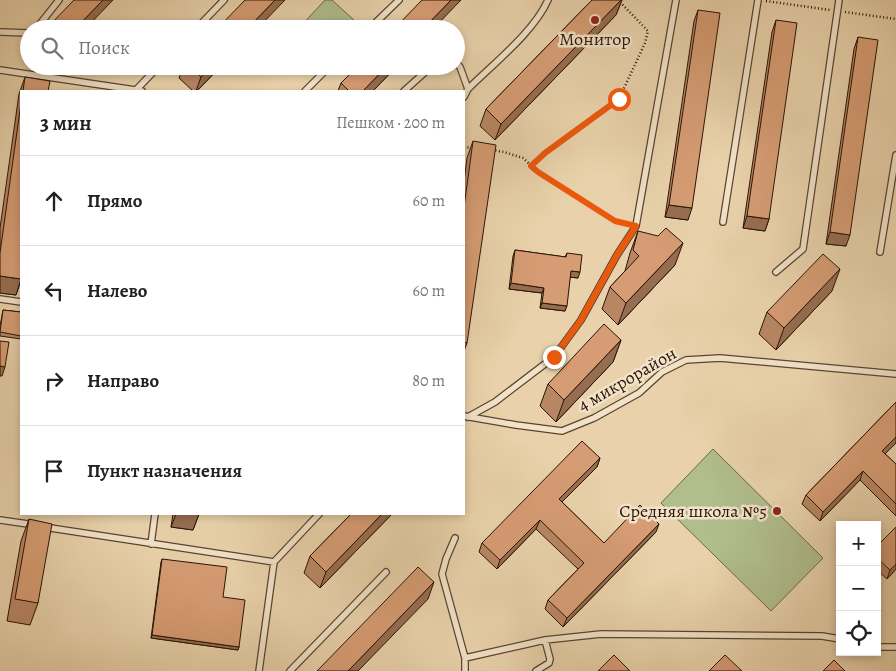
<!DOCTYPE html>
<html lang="ru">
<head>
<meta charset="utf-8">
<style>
	:root { --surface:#fff; --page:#f6f6f6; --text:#222; --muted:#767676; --line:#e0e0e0 }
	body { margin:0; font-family:Alegreya,serif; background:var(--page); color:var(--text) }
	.controls { position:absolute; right:15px; bottom:15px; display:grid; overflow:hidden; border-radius:0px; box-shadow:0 2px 8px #0003 }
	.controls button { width:45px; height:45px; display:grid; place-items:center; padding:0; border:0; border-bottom:1px solid var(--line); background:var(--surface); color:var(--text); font:25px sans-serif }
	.stop { position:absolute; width:15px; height:15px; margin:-11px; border:4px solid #ea580c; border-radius:50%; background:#fff }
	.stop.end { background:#ea580c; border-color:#fff; box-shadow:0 1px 5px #0008 }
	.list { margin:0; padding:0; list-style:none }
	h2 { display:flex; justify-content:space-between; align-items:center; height:65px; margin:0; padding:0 20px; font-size:21px }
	h2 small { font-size:16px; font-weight:400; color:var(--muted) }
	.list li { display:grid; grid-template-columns:32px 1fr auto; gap:15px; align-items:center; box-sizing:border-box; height:90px; padding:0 20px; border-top:1px solid var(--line) }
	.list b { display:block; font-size:19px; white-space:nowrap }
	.list em { font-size:16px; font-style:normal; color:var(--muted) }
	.icon { flex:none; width:28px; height:28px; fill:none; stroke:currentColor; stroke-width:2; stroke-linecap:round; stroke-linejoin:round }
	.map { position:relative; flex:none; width:896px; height:671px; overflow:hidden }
	.search { position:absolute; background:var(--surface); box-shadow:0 2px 8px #0003; left:20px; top:20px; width:445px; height:55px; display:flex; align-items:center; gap:12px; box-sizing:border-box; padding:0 18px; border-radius:28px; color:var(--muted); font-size:19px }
	.panel { position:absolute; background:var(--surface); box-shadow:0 2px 8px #0003; left:20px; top:90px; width:445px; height:425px; border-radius:0px }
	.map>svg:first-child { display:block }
</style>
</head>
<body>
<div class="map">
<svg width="896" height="671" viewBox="0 0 896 671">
	<rect width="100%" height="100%" fill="#e9d2ab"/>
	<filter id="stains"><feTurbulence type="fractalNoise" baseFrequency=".004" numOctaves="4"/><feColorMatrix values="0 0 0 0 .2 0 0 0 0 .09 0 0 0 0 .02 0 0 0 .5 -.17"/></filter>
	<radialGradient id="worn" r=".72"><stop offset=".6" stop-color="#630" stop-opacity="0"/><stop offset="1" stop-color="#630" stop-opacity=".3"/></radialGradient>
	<path fill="#b0bd8d" stroke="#6c684a" d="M325,0H332L355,21L348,29H298Z
		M713,449L823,558L771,611L661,503Z"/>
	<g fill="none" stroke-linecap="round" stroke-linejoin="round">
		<g stroke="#594430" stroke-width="8">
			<path id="service" d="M36,29L59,0
				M196,29L224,0
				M369,29L399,0
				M0,32L29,33
				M456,63L460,67L468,89
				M0,70L142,91
				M136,90L159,66
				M305,91L330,66
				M404,91L432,66
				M464,97L468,89C493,64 534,32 548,0
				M723,222L758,0
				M880,252L896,155
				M776,272L803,249L839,0
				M0,299L21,302
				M464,416L516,425L562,431L594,418L639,393L662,372L686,360L720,358L896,374
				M468,417L495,402L554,357L581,320L617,255L636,226L676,0
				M0,520L35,525
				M44,527L274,562L319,514
				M455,538L446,559L442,574L465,658V671
				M151,544L155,514
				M877,647H896
				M465,658L545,640L601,634L822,636L840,639
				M259,671L274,562
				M290,671L386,572
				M536,671L549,663L550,659L545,640"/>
		</g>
		<path stroke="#291407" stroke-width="2.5" stroke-dasharray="1 2.5" stroke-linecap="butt" d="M766,1L830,10
			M845,12L896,19
			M464,147L472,148
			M492,150L504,152L523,158L538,172L615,221L628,224
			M531,166L545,153L619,99L645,43L648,31L618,0"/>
		<use href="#service" stroke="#f1e2c8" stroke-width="5.5"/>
	</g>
	<path fill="#b88663" stroke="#291407" d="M592,0H622L616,15L495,140L480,126L486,109Z
		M698,10L688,220L665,217L694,21Z
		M776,20L769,219L765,231L743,228L772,32Z
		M858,37L846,246L826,244L854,49Z
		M42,66H49L45,70Z
		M184,66H221L197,91H193L179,78Z
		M397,66L373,91H338L341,83Z
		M25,77L48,91H21V281L16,295L0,293V228L19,94Z
		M473,141L464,351V182L467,158Z
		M638,231L675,265L618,325L602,309L610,287L625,271L630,253Z
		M515,250L565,257L567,253L578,278L570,277L565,311L540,308L542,293L509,289L513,256Z
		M832,291L776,350L759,334L767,312Z
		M3,310L21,312V339L0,336V326Z
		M621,340L613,362L556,422L540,406L548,384Z
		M896,402V443L885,454L896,464V516L860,480L820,521L802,504L806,495Z
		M600,458L597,467L562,502L604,543L656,532L563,627L545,609L548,600L578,569L536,529L497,569L479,552L482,543Z
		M173,514H199L193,530L171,527Z
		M351,514H392L320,588L304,573L310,556Z
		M29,519L38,603L30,625L7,621L21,541Z
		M877,546L896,569L887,579L877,570Z
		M162,559L223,597L239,647L238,650L151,638L161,562Z"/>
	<path fill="#966d50" stroke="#291407" d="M103,0H113L85,29H75Z
		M275,0H285L257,29H247Z
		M451,0H461L433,29H423Z
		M621,0H622L616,15L495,140L501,124Z
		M211,66H221L197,91H196L201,77Z
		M387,66H397L373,91H363Z
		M669,205L692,208L688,220L665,217Z
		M747,216L769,219L765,231L743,228Z
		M830,232L850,235L846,246L826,244Z
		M683,243L675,265L618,325L626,303Z
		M840,269L832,291L776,350L784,328Z
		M571,271L580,272L578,278L569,277Z
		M0,276L21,279L16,295L0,293Z
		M511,283L544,288L542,293L509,289Z
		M542,303L567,306L565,311L540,308Z
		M621,340L613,362L556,422L564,400Z
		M464,342L467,343L464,351Z
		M0,366L5,367L2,376H0Z
		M896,437V443L879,460L882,451Z
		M600,458L597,467L556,508L559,499Z
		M863,471L860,480L820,521L823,512Z
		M176,514H199L193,530L171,527Z
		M382,514H392L320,588L326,572Z
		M540,520L536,529L497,569L500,560Z
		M659,524L656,532L563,627L567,618Z
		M896,564V569L887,579L890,570Z
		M434,582L428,599L358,671H348Z
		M152,635L239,647L238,650L151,638Z"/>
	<path fill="#d69c73" stroke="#291407" d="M74,0H103L75,29H46Z
		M245,0H275L247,29H217Z
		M422,0H451L423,29H394Z
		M592,0H621L501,124L486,109Z
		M698,10L720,13L692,208L669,205Z
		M776,20L797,23L769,219L747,216Z
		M858,37L878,40L850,235L830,232Z
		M190,66H211L201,77Z
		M358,66H387L363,91H349L341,83Z
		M25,77L50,81L48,91H23Z
		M21,103V279L0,276V253Z
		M473,141L496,145L467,343L464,342V207Z
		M666,228L683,243L626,303L610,287L639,256L633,250L638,231L658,236Z
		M515,250L566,257L567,253L582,255L580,272L571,271L567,306L542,303L544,288L511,283Z
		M823,254L840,269L784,328L767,312Z
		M3,310L21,312V336L0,332Z
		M604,324L621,340L564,400L548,384Z
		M0,341L9,342L5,367L0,366Z
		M896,402V437L882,451L896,464V504L863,471L823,512L806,495Z
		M582,441L600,458L559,499L604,543L640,505L659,524L567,618L548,600L584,563L540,520L500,560L482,543Z
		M351,514H382L326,572L310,556Z
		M29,519L52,524L38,603L15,599Z
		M896,527V564L890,570L877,558V546Z
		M162,559L227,567L223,597L245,600L239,647L152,635Z
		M418,567L434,582L348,671H317Z
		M614,655L630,671H598Z
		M725,655L742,671H709Z
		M834,660L845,671H823Z"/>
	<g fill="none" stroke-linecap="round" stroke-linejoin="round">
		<path stroke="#ea580c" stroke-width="6" d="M554,357L581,320L617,255L636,226L615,221L538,172L531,166L545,153L619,99"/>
	</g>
	<g fill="#8f2418" stroke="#f1e2c8" stroke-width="2">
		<circle cx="595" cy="20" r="5"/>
		<circle cx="777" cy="511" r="5"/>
	</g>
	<g text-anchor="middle" stroke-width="5" stroke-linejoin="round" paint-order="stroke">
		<g font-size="18" fill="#291407" stroke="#f1e2c8">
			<text x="595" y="45">Монитор</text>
			<text x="767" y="517" text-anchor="end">Средняя школа №5</text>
		</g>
		<g font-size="18" fill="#291407" stroke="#f1e2c8">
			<text transform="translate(627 379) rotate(-30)" y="6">4 микрорайон</text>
		</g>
	</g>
	<rect width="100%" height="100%" filter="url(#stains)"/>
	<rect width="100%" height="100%" fill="url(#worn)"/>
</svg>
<div class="controls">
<button>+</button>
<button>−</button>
<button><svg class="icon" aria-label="locate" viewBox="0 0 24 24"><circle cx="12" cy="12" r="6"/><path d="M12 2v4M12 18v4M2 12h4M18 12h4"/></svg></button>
</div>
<div class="stop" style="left:619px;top:99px"></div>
<div class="stop end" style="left:554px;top:357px"></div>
<div class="search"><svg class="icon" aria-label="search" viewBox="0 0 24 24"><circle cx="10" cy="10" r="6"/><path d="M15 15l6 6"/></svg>Поиск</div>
<section class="panel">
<h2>3 мин<small>Пешком · 200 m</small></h2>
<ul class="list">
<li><svg class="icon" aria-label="ahead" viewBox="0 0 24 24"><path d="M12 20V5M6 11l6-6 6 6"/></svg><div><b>Прямо</b></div><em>60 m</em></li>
<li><svg class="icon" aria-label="left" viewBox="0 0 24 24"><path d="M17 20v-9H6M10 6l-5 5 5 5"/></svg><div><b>Налево</b></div><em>60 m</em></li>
<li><svg class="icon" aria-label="right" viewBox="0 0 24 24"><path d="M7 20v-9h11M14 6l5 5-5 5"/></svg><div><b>Направо</b></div><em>80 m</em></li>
<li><svg class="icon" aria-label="arrive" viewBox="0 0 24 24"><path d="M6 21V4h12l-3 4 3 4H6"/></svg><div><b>Пункт назначения</b></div></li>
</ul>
</section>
</div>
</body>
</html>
